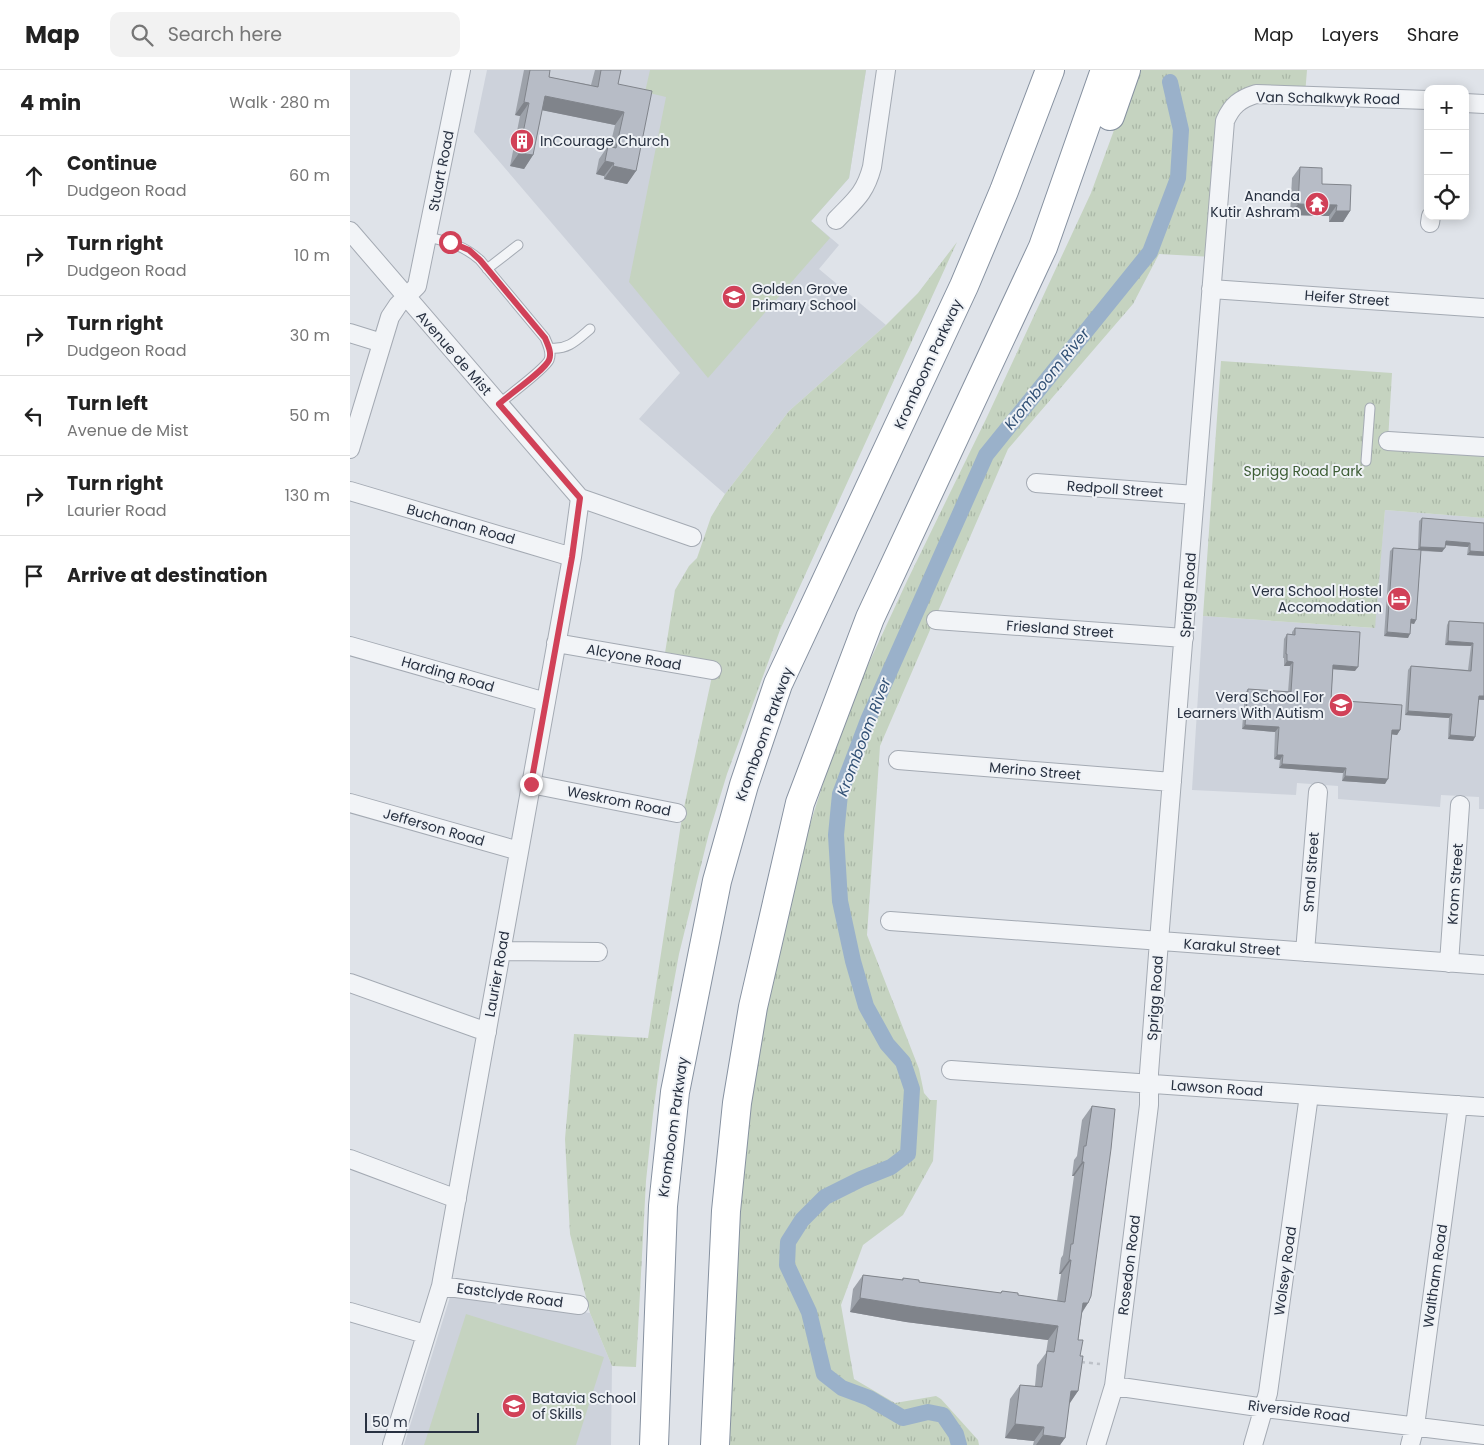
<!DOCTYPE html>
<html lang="en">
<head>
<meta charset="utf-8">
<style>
	:root { --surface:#fff; --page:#f2f2f2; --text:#222; --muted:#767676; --line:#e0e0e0 }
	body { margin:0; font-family:Poppins,sans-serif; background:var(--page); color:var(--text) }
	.controls { position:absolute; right:15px; top:15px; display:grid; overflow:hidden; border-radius:10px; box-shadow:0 2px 12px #0003 }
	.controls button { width:45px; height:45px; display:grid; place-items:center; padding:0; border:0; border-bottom:1px solid var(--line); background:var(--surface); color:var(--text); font:25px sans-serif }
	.scale { position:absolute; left:15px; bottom:12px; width:114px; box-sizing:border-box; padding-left:5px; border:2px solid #283141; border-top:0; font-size:14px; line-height:18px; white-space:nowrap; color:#283141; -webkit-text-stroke:4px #eff2f6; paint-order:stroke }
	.stop { position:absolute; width:15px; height:15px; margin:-11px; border:4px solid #d14158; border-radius:50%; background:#fff }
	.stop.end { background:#d14158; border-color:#fff; box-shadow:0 1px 5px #0008 }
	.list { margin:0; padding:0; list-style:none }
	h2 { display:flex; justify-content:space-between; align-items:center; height:65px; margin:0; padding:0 20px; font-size:21px }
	h2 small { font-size:16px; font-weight:400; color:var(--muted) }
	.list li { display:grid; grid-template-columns:32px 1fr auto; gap:15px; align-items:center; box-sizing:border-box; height:80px; padding:0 20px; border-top:1px solid var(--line) }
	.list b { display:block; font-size:19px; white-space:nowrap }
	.list p { margin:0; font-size:16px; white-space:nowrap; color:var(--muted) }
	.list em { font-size:16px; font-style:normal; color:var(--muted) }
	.icon { flex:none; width:28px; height:28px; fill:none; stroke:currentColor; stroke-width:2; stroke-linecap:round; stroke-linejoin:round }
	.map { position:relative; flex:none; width:1134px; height:1375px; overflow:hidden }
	header { display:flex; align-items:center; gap:30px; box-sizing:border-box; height:70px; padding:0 25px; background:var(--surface); border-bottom:1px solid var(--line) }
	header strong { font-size:24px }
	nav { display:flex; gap:28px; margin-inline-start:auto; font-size:18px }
	.search { width:350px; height:45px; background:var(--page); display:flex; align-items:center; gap:12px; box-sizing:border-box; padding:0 18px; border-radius:10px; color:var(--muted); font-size:19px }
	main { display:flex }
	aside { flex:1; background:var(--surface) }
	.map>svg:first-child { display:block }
</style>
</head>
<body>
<header>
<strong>Map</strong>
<div class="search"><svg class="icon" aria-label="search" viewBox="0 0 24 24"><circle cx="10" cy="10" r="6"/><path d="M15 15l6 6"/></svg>Search here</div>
<nav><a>Map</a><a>Layers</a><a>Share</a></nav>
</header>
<main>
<aside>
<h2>4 min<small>Walk · 280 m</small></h2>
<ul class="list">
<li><svg class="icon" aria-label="ahead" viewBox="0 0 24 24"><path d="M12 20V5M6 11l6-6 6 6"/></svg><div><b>Continue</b><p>Dudgeon Road</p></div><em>60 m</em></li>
<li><svg class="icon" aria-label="right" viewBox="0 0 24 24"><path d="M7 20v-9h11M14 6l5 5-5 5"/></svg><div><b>Turn right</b><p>Dudgeon Road</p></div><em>10 m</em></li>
<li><svg class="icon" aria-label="right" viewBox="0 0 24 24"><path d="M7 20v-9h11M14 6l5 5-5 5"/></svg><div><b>Turn right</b><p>Dudgeon Road</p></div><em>30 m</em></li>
<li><svg class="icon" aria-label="left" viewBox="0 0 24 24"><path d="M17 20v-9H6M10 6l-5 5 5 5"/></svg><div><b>Turn left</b><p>Avenue de Mist</p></div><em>50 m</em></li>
<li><svg class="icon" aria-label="right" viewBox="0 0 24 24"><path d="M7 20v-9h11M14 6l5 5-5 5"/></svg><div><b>Turn right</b><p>Laurier Road</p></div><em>130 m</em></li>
<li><svg class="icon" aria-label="arrive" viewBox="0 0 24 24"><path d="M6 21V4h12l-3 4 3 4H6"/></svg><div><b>Arrive at destination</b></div></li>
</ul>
</aside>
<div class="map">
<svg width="1134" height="1375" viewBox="0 0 1134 1375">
	<defs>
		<pattern id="grass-tufts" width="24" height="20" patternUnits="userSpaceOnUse" patternTransform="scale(1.25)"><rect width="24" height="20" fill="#c5d3c0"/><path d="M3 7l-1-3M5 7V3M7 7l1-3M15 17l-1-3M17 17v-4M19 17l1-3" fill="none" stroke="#a9b6a6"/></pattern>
	</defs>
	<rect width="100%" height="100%" fill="#dfe3e9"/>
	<path fill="#cdd2db" d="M137,0H516L499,108L461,151L489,175L469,199L536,255L439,341L375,424L289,349L330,303L124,62Z
		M1035,440L1134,448V739H1129V727L1091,725L1090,737L988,729V716L947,713L946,725L842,720L853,546L1024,558Z
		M101,1224L240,1243L262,1296L261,1375H54Z"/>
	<path fill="url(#grass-tufts)" d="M786,0H957L955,25L906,24L881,38L863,187L809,184L783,234L658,379L530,676L517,865L569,999L574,1023L580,1030H587L583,1091L553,1145L513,1175L491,1235L504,1309L545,1333L586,1326L591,1329L628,1370L629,1375H376L388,1132L407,976L455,770L489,664L511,610L557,511L637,347L741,123Z
		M607,172L430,560L377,704L359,763L329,884L312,977L303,1044L296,1111L286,1297L262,1296L240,1243L220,1164L215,1069L224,964L298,968L332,747L365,592L315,583L325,520L339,496L347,488L361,447L375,424L439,341L536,255L568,223Z
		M871,291L1042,303L1038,371L1134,377V448L1035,440L1025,558L853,546Z"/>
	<path fill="#c5d3c0" d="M300,0H516L499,108L461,151L480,168L358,308L279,212L316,27L295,22Z
		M116,1244L254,1287L226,1375H74Z"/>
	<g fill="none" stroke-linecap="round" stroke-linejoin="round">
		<path stroke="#9ab1ca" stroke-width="16" d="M609,1375L606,1364L593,1345L578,1342L553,1348L519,1328L492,1318L474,1304L459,1242L437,1195L438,1172L452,1150L475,1127L511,1109L541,1097L558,1084L562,1019L553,992L537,974L516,936L503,891L490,831L486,765L490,724L518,650L636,385L800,182L828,108L831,60L820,12"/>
		<g stroke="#a4aab3" stroke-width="11">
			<path id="service" d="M78,167C99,172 113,175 130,190L195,268C198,275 202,283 199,290C194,300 160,324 149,334
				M137,199L168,175
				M200,278C218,280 227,270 240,259
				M1016,391L1020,338"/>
		</g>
		<g stroke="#a4aab3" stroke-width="20">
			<path id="minor" d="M1115,33L1134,34
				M486,150C504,131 515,124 522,97L536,0
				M1080,153L1081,146
				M0,161L230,428L342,467
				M861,219L1134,238
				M0,263L32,273
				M1038,371L1134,377
				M0,379L40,247L48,235L67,216L111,0
				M686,413L845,425
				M0,421L222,487
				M586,550L834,568
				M206,573L362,600
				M0,576L196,632
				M548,690L822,712
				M181,714L327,743
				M0,733L169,781
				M540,851L1134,895
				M151,881L248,882
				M955,882L968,722
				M1099,893L1110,735
				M0,913L137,962
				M601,1000L1134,1037
				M0,1089L107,1129
				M91,1216L229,1235
				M0,1242L75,1264
				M764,1316L915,1338L1134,1365
				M42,1375L91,1216L222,487L230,428
				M746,1375L764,1316L799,1035V1003L809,871L875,51C882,35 890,29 906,24L1078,30
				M903,1375L918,1323L959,1025
				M1060,1375L1065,1356L1108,1035"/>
		</g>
		<g stroke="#8691a0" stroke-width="30">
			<path id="motorway" d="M760,46L776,0
				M304,1375L313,1136L325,1022L367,811L394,715L428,614L614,216L654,121L700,0
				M365,1375L376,1141L387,1033L403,937L450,733L520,548L693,177L755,0"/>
		</g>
		<path stroke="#bdc1c8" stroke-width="2.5" stroke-dasharray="4 4" stroke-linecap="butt" d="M731,1292L750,1294"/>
		<use href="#service" stroke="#f2f4f7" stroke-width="9"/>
		<use href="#minor" stroke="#f2f4f7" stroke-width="18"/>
		<use href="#motorway" stroke="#fff" stroke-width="28"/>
	</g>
	<path fill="#9da2aa" d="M174,0H200L199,7L241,15L245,0H271L268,14L286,101L277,114L254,109V106L246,104L249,89L258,76H260L265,55L192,40L183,85L174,99L160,96L170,46L165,45Z
		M950,97L972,114L1000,141L993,152H979V146L940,145L942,108Z
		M1072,448L1134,453V486L1117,485L1118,477L1095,475L1092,482L1071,481L1066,550L1064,554L1061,553L1058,568L1034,566L1040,481L1043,478L1068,480L1069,451Z
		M1099,551L1134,553V630H1128L1125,667L1123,671L1098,669L1099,648L1055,645L1058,600L1061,596L1118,600L1121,576L1095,575L1097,555Z
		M945,558L1005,601L983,599L981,630L1050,660L1047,665L1041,664L1035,714L992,711L993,703L929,698L930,690L924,689L925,662L892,659L895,623L898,619L938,622L940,596H934V588H933L934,569L937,564H942V562Z
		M742,1036L738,1233L732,1243L728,1270L730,1286L728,1321L719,1333L715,1368L710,1375H683L684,1371L655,1368L660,1329L670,1315L685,1316L687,1295L696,1283L698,1270L556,1252L500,1242L503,1219L513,1205L552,1210L553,1208L569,1212L650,1223L652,1221L668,1225L707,1231L711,1204H709L711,1188L713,1185L724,1106H722L724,1090L727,1086L732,1050Z"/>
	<path fill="#80848b" d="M195,26L274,42L265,55L186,39Z
		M174,32L179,33L170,46L165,45Z
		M169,83L183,85L174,99L160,96Z
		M255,91L264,93L254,106L246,104Z
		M263,96L286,101L277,114L254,109Z
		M948,134L987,135L979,146L940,145Z
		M986,141H1000L993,152H979Z
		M1096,471L1120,473L1118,477L1093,475Z
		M1070,477L1095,478L1092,482L1067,480Z
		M1120,481L1134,482V486L1117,485Z
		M1061,549L1066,550L1064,554L1059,553Z
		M1037,562L1060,564L1058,568L1034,566Z
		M1098,571L1123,573L1121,576L1095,575Z
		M937,591L943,592L940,596H934Z
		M983,595L1008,597L1005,601L980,599Z
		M1129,626H1134V630L1126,629Z
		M1058,641L1102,644L1099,648L1055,645Z
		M895,655L929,657L925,662L892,659Z
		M1042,660H1050L1047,665L1039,664Z
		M1100,665L1125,667L1123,671L1098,669Z
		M927,685H933L930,690L924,689Z
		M932,694L996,698L993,703L929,698Z
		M995,706L1038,709L1035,714L992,711Z
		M732,1092H734L724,1106H722Z
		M719,1190H721L711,1204H709Z
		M510,1228L708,1256L698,1270L556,1252L500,1242Z
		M733,1233H738L728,1248Z
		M721,1321H728L718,1336Z
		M665,1354L694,1357L684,1371L655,1368Z
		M693,1365L715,1368L710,1375H686Z"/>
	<path fill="#b7bcc6" stroke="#80848b" d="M180,0H200L199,7L248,17L251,0H271L268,14L302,21L286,101L263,96L264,93L255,91L258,76L266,78L274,42L195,26L183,85L169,83L179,33L174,32Z
		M950,97L972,98V114L1001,115L1000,141H986L987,135L948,134Z
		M1072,448L1134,453V482L1120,481V473L1096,471L1095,478L1070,477Z
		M1043,478L1071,480L1066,550L1061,549L1060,564L1037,562Z
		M1099,551L1134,553V626H1129L1125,667L1100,665L1102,644L1058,641L1061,596L1121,601L1123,573L1098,571Z
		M945,558L1010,562L1008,597L983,595L981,630L1052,635L1050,660H1042L1038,709L995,706L996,698L932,694L933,685H927L929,657L895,655L898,619L941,622L943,592L937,591V584H936L937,564L945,565Z
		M742,1036L765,1039L761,1079L741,1226L738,1233H733L728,1270H733L730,1286H733L728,1321H721L715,1368L693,1365L694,1357L665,1354L670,1315L692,1317L697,1281L704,1282L708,1256L566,1237L510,1228L513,1205L553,1210V1208L569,1210V1212L651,1223L652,1221L668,1223V1225L715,1232L721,1190H719L721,1174H723L734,1092H732L734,1076H736Z"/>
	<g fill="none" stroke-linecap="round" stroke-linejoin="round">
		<path stroke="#d14158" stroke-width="6" d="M100,172L119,180L130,190L195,268C198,275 202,283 199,290C194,301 160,324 149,334L230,428L222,487L181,714"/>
	</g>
	<defs>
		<g id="building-disc" transform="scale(1.25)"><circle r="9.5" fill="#d14158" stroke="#eff2f6"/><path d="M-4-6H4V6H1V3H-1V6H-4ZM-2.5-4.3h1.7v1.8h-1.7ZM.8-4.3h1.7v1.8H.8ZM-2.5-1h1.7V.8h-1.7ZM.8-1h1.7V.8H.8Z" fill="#fff"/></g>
		<g id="temple-disc" transform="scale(1.25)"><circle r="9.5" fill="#d14158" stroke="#eff2f6"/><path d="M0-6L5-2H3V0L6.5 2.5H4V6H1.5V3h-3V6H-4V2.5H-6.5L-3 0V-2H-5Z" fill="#fff"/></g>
		<g id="school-disc" transform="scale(1.25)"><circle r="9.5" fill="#d14158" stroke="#eff2f6"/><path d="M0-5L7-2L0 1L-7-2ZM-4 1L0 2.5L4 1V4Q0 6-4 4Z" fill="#fff"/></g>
		<g id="hotel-disc" transform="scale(1.25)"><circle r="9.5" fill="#d14158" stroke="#eff2f6"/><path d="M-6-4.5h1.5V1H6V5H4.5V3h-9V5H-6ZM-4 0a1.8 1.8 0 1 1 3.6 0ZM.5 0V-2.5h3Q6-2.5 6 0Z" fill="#fff"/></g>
	</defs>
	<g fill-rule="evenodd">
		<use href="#building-disc" x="172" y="71"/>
		<use href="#temple-disc" x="967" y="134"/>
		<use href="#school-disc" x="384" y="227"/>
		<use href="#hotel-disc" x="1049" y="529"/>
		<use href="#school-disc" x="991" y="635"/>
		<use href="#school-disc" x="164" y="1336"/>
	</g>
	<g text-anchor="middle" stroke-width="4" stroke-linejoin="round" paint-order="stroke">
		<g font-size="14" fill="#283141" stroke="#eff2f6">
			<text transform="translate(978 28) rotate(1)" y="5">Van Schalkwyk Road</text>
			<text transform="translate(91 101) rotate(-79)" y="5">Stuart Road</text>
			<text transform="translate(997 228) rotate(4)" y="5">Heifer Street</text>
			<text transform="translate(104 283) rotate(49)" y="5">Avenue de Mist</text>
			<text transform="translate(578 294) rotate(-65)" y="5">Kromboom Parkway</text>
			<text transform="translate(765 419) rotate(4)" y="5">Redpoll Street</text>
			<text transform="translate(111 454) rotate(16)" y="5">Buchanan Road</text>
			<text transform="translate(838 525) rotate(-86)" y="5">Sprigg Road</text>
			<text transform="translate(710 559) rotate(4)" y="5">Friesland Street</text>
			<text transform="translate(284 587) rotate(10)" y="5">Alcyone Road</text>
			<text transform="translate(98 604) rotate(16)" y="5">Harding Road</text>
			<text transform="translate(414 664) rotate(-70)" y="5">Kromboom Parkway</text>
			<text transform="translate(685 701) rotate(5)" y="5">Merino Street</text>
			<text transform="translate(269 731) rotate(11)" y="5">Weskrom Road</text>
			<text transform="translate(84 757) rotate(16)" y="5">Jefferson Road</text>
			<text transform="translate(961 802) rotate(-86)" y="5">Smal Street</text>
			<text transform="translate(1105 814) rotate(-86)" y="5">Krom Street</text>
			<text transform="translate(882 877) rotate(4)" y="5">Karakul Street</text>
			<text transform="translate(147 904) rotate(-80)" y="5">Laurier Road</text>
			<text transform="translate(805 928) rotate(-86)" y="5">Sprigg Road</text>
			<text transform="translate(867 1018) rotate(4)" y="5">Lawson Road</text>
			<text transform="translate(323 1057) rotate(-82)" y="5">Kromboom Parkway</text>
			<text transform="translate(779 1195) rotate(-83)" y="5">Rosedon Road</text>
			<text transform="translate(935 1201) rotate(-82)" y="5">Wolsey Road</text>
			<text transform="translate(1085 1206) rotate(-82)" y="5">Waltham Road</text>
			<text transform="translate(160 1225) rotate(8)" y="5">Eastclyde Road</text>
			<text transform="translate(949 1341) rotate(7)" y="5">Riverside Road</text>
		</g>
		<g font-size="14" fill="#283141" stroke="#eff2f6" text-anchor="start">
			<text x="190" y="76">InCourage Church</text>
			<text x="950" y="131" text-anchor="end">Ananda<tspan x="950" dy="16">Kutir Ashram</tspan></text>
			<text x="402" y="224">Golden Grove<tspan x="402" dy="16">Primary School</tspan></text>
			<text x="1032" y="526" text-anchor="end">Vera School Hostel<tspan x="1032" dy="16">Accomodation</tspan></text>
			<text x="974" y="632" text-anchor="end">Vera School For<tspan x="974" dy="16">Learners With Autism</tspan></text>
			<text x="182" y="1333">Batavia School<tspan x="182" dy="16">of Skills</tspan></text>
		</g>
		<g font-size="14" fill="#3d5d35" stroke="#eff2f6">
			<text x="953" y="406">Sprigg Road Park</text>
		</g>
		<g font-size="15" font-style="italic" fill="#315075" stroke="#eff2f6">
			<text transform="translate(697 309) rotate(-51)" y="5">Kromboom River</text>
			<text transform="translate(514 667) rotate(-69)" y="5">Kromboom River</text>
		</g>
	</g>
</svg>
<div class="controls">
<button>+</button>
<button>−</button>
<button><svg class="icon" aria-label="locate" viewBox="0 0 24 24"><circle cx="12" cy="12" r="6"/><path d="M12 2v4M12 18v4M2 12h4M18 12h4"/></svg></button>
</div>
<div class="scale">50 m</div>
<div class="stop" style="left:100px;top:172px"></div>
<div class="stop end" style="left:181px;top:714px"></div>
</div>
</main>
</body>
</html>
